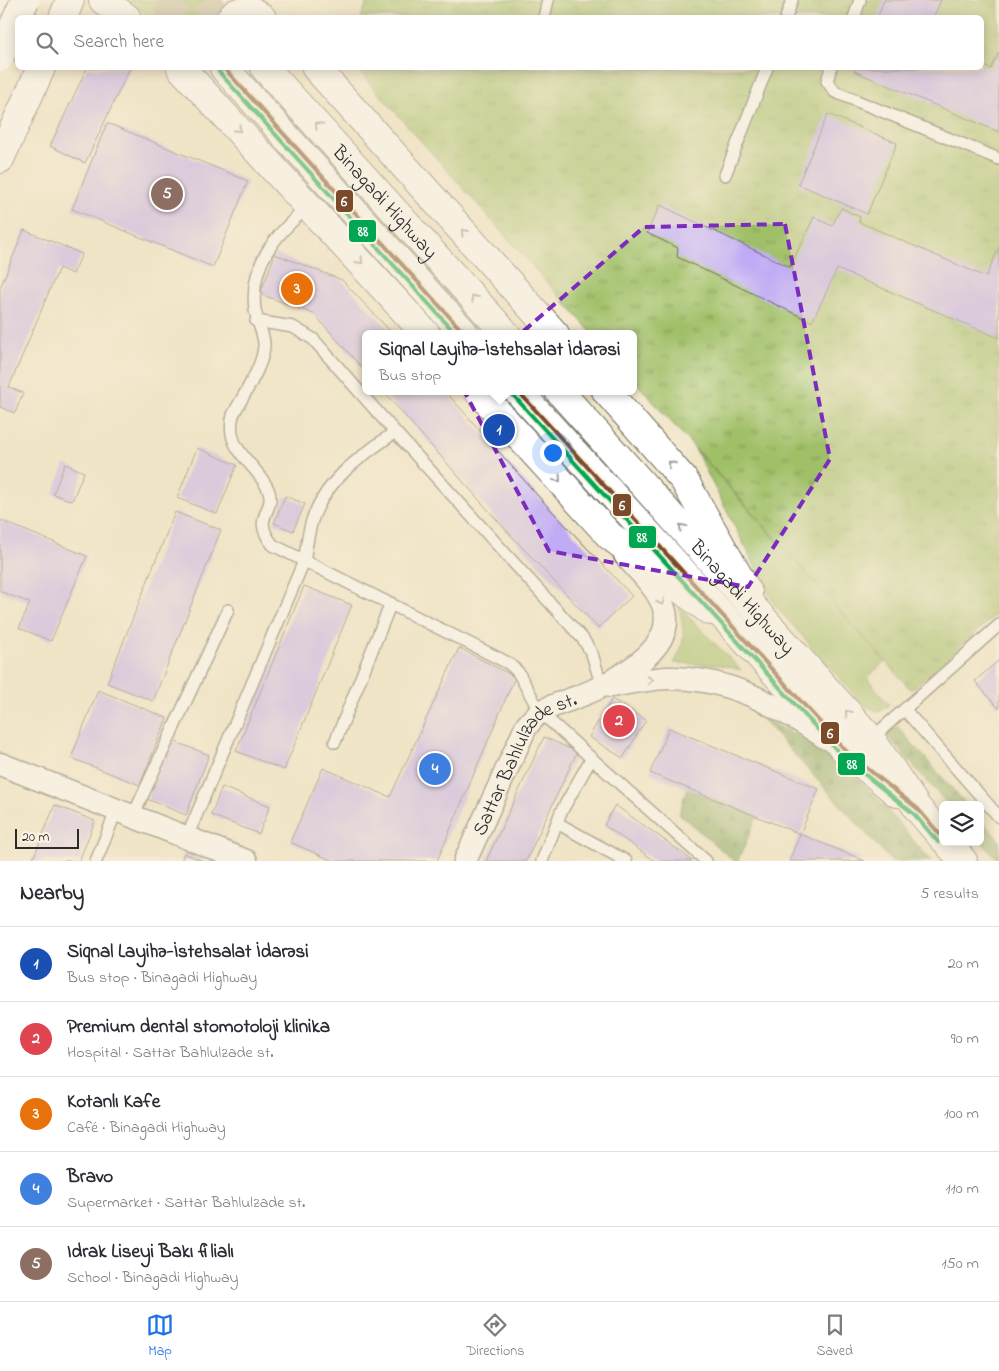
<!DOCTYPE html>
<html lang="en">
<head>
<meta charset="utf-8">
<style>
	:root { --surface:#fff; --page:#f2f2f3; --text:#2b2b33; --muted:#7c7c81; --line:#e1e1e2; --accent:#1a73e8 }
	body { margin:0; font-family:"Indie Flower",sans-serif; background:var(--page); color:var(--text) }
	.controls { position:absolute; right:15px; bottom:15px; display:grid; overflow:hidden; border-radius:8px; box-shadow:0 2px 12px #0003 }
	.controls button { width:45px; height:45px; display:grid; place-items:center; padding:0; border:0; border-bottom:1px solid var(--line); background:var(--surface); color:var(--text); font:25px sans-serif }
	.scale { position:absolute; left:15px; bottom:12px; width:64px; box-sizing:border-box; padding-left:5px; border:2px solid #2b2b2b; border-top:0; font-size:14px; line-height:18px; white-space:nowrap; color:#2b2b2b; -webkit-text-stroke:4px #fcf5e5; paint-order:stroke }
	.you { position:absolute; left:552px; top:452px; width:18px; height:18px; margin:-12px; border:4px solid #fff; border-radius:50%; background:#1a73e8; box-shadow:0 0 0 8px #1a73e833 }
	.badge { display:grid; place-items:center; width:32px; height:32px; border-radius:50%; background:var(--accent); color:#fff; font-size:16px; font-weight:700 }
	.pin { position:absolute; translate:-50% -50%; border:2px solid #fff; box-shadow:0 1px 5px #0006 }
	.popup { position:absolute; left:362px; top:330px; width:275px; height:65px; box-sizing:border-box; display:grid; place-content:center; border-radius:8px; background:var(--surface); filter:drop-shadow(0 1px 4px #0005); font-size:16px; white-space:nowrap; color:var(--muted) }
	.popup b { font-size:19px; color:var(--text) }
	.popup::after { content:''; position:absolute; left:50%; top:100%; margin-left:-10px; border:10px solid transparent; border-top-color:var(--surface) }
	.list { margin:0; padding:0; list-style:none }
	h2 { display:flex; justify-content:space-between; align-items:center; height:65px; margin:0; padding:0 20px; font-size:21px }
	h2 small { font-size:16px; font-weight:400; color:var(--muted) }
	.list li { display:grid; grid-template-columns:32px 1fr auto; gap:15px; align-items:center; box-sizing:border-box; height:75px; padding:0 20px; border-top:1px solid var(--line) }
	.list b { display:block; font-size:19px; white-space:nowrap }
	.list p { margin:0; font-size:16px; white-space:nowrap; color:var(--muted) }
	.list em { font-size:16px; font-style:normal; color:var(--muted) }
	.icon { flex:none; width:28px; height:28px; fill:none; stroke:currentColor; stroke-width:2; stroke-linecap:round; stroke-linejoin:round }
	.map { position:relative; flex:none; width:999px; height:861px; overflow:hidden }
	.search { position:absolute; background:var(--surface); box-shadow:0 2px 12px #0003; left:15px; right:15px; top:15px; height:55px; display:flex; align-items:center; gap:12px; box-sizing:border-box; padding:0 18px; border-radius:8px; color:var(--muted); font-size:19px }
	.sheet { height:440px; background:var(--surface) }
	nav { display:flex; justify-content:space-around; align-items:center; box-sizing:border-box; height:70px; border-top:1px solid var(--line); background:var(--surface); font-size:14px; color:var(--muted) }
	nav a { display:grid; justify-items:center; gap:2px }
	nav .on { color:var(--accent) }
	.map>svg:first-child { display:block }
</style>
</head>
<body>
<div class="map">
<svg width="999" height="861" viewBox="0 0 999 861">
	<defs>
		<pattern id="forest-firs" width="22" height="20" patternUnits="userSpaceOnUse" patternTransform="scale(1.25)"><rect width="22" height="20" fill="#80a65c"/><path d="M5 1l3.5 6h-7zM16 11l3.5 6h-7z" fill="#69874c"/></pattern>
		<pattern id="park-tufts" width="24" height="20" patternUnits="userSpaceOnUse" patternTransform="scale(1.25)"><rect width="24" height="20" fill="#a0c068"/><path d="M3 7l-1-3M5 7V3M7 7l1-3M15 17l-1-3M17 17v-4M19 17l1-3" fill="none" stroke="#839c56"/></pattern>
	</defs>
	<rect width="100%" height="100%" fill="#fcf5e5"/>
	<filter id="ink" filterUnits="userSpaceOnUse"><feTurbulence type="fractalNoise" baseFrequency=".02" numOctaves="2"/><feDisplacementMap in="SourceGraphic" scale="10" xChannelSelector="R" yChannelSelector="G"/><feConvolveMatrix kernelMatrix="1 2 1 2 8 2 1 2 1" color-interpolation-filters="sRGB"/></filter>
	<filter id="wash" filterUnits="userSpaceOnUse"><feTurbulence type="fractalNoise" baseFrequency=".0096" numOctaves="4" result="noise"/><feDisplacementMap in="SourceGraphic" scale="20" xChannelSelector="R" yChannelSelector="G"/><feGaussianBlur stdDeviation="1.12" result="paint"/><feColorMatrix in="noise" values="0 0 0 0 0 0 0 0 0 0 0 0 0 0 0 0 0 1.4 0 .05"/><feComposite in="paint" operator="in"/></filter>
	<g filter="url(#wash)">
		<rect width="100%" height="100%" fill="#f0e4c6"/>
		<path fill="#a0c068" stroke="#66764a" d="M130,0H220L201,17L150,18Z
			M695,449L885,661L867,678L889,705L879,712L863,705L775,605Z
			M679,607L741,670L720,665L674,663C687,641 684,631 679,607Z"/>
		<path fill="url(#forest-firs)" stroke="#566844" d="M761,718C787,730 813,743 836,760C871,786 902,828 931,861H891Z
			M897,726L967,805H948L887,736Z
			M687,788L757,817L738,861H734L679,814Z
			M980,819L999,840V861L980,841Z"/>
		<path fill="url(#park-tufts)" stroke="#66764a" d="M368,0H999V612L911,690L633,379V334H593L356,68H982V18L361,17Z"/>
		<g id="blocks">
			<path fill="#c0abf5" d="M884,0H941L933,18H877Z
				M999,52V132L854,71L856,68H982V65L991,69Z
				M87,68H130L85,163L50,146Z
				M828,114L897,143L867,214L798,184Z
				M107,123L248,181L213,267L72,209Z
				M660,205L790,267L814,217L832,226L841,208L860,217L859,222L986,277L999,247V338L837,269L812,322L677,257L678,248L647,233Z
				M24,230L82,254L73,274L59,268L9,387L23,393L15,413L0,407V288Z
				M275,254L342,280L393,334H365V371L314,314L260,294Z
				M383,391H445L539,497L632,596L598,628L505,529Z
				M197,448L237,465L217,514L177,498Z
				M65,464L84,472L72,501L53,494Z
				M285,496L305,504L293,531L274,523Z
				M175,512L221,530L153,701L107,683Z
				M0,520L87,556L51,641L19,628L30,603L0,591Z
				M304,586L352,605L284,770L236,751Z
				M459,648L515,677L437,861H333L290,842L323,768L390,797Z
				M999,660V709L975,681Z
				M98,690L167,718L140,785L71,758Z
				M612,699L646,720L623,758L589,737Z
				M669,728L819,789L800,834L865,861H789L800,834L650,773Z
				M544,737L577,752L526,861H486Z
				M171,740L209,755L186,815L147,799Z
				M222,787L270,806L259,834L211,815Z
				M55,805L95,821L79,861H32Z
				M615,805L684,854L692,861H655L604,825Z
				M184,853L203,861H181Z"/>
		</g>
	</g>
	<g filter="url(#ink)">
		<use href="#blocks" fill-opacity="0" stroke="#706c61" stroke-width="1"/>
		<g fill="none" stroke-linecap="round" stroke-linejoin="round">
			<path stroke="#c9bfa7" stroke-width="28" stroke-dasharray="28 14" stroke-linecap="butt" d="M163,0L179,18
				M204,0L220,18"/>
			<g stroke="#706c61" stroke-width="14">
				<path id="lane" d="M544,18L548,0
					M786,18L792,0
					M854,18L860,0
					M831,68L827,81L835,92L999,159
					M725,175L767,68
					M309,206C277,233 249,264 255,309C256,321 265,335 264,346C263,367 243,395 233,415C224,451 255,461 268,489C278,511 249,516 273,545L508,663L518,672L540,712L706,861
					M256,321L293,327L313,339L395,432L583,639L592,654L602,687
					M905,710L999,817
					M871,739L999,625
					M335,742L391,603
					M133,816L228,610
					M557,823L626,861
					M187,837L304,561C307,546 308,529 314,515C329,477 363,455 395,432
					M96,861L117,809
					M542,861L561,812L591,759"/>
			</g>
			<g stroke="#706c61" stroke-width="25">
				<g id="street">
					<path d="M610,686C629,683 648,679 667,678C729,677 776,705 826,738"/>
					<path d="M0,764L246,861"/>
					<path id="s1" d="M465,861L526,727C530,722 536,714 542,711C561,701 583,697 602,686C629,672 676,644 664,608C658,588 638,571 625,555"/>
				</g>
			</g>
			<g stroke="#706c61" stroke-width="30">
				<path id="secondary" d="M103,0L127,18
					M0,4L23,18
					M63,18L70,0
					M231,18L236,13L250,10L262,18
					M181,68L426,334
					M316,68L555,334
					M0,159L41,68
					M478,391L610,536L710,611
					M606,391L684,480L748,593"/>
			</g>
			<g stroke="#706c61" stroke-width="30">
				<g id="primary">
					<path d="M224,68L465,334"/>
					<path id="s2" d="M265,68L506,334"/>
					<path d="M518,391L848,753L897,793"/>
					<path id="s3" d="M559,391L871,739L918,809L943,838"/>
					<path d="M947,842L963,861"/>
				</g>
			</g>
			<use href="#lane" stroke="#fff" stroke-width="11"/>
			<use href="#street" stroke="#fff" stroke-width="22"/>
			<use href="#secondary" stroke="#fff" stroke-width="28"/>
			<use href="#primary" stroke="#fff" stroke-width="28"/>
			<g stroke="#706c61" stroke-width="30" stroke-linecap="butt">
				<path id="primary-bridge" d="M0,57L25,0"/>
			</g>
			<use href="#primary-bridge" stroke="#fff" stroke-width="28"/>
			<g stroke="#fcf5e5" stroke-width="8">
				<path id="bus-1" d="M224,68L465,334
					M518,391L848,753L918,809L943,838"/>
			</g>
			<g stroke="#fcf5e5" stroke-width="8">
				<path id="bus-2" d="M219,72L456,334
					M513,395L843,757L914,814L938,842"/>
			</g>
			<use href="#bus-1" stroke="#7a4b2a" stroke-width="4"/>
			<use href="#bus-2" stroke="#00a651" stroke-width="4"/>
		</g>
		<defs><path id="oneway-chevron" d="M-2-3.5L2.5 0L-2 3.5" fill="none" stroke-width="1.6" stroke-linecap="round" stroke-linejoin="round" transform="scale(1.25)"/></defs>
		<g stroke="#a0a0a0">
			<use href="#oneway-chevron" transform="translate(318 125) rotate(-132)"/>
			<use href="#oneway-chevron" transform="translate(238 129) rotate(47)"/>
			<use href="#oneway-chevron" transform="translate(464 232) rotate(-132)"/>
			<use href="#oneway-chevron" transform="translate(360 261) rotate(48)"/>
			<use href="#oneway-chevron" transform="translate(474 298) rotate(-132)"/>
			<use href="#oneway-chevron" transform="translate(671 464) rotate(-129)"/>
			<use href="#oneway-chevron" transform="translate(558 479) rotate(48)"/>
			<use href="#oneway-chevron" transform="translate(682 527) rotate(-132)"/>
			<use href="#oneway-chevron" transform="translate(661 602) rotate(66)"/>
			<use href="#oneway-chevron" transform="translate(650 680) rotate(-5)"/>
			<use href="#oneway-chevron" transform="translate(848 713) rotate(-131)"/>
		</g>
	</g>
	<path d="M0 0H999V861H0ZM785,224L830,459L748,587L549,551L461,385L644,227Z" fill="#f0e4c6" fill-opacity=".55" fill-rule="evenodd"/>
	<path fill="none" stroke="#7b2cbf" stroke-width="4" stroke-dasharray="10 6" stroke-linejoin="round" d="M785,224L830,459L748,587L549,551L461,385L644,227Z"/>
	<g text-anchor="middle" stroke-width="5" stroke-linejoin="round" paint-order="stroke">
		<g font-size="20" fill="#2b2b2b" stroke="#fcf5e5">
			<text dy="7" stroke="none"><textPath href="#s2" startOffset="180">Binagadi Highway</textPath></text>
			<text dy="7" stroke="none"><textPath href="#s3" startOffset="276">Binagadi Highway</textPath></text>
			<text dy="7" stroke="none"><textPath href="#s1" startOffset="118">Sattar Bahlulzade st.</textPath></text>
		</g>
	</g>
	<g stroke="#fcf5e5" stroke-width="2">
		<rect x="335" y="189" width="19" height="24" rx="5" fill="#7a4b2a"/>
		<rect x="348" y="219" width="29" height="24" rx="5" fill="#00a651"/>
		<rect x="612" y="493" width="20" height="24" rx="5" fill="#7a4b2a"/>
		<rect x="628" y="525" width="29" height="24" rx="5" fill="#00a651"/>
		<rect x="820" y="721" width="20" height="24" rx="5" fill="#7a4b2a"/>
		<rect x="837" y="752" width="29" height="24" rx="5" fill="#00a651"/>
	</g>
	<g font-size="14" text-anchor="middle" font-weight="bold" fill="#fff">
		<text x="344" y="206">6</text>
		<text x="363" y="236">88</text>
		<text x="622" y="510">6</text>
		<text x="642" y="542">88</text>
		<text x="830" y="738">6</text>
		<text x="852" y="769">88</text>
	</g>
</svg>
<div class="controls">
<button><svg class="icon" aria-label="layers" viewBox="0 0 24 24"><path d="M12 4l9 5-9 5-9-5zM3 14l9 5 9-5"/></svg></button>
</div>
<div class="scale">20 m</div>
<div class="you"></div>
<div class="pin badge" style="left:499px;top:430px;background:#1a4fb4">1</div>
<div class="popup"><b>Siqnal Layihə-İstehsalat İdarəsi</b>Bus stop</div>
<div class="pin badge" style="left:619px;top:721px;background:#e0444e">2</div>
<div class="pin badge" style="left:297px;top:289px;background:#e8710a">3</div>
<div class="pin badge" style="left:435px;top:769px;background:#3f7fe0">4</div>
<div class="pin badge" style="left:167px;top:194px;background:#8d6e63">5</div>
<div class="search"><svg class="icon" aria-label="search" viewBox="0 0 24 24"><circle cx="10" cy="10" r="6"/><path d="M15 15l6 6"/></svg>Search here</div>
</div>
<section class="sheet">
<h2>Nearby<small>5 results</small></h2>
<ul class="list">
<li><span class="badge" style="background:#1a4fb4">1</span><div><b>Siqnal Layihə-İstehsalat İdarəsi</b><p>Bus stop · Binagadi Highway</p></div><em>20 m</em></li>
<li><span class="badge" style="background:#e0444e">2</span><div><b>Premium dental stomotoloji klinika</b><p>Hospital · Sattar Bahlulzade st.</p></div><em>90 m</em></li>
<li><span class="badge" style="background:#e8710a">3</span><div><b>Kotanlı Kafe</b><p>Café · Binagadi Highway</p></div><em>100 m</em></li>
<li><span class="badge" style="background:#3f7fe0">4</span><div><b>Bravo</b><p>Supermarket · Sattar Bahlulzade st.</p></div><em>110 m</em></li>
<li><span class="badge" style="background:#8d6e63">5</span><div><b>Idrak Liseyi Bakı filialı</b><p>School · Binagadi Highway</p></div><em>150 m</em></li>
</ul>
</section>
<nav>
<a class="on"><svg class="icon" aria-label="map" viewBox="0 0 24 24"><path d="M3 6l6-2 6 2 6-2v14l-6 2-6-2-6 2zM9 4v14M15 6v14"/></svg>Map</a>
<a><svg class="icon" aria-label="directions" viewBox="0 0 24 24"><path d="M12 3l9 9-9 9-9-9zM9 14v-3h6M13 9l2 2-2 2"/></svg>Directions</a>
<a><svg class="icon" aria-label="saved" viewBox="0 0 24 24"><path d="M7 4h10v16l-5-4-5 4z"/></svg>Saved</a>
</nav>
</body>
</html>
